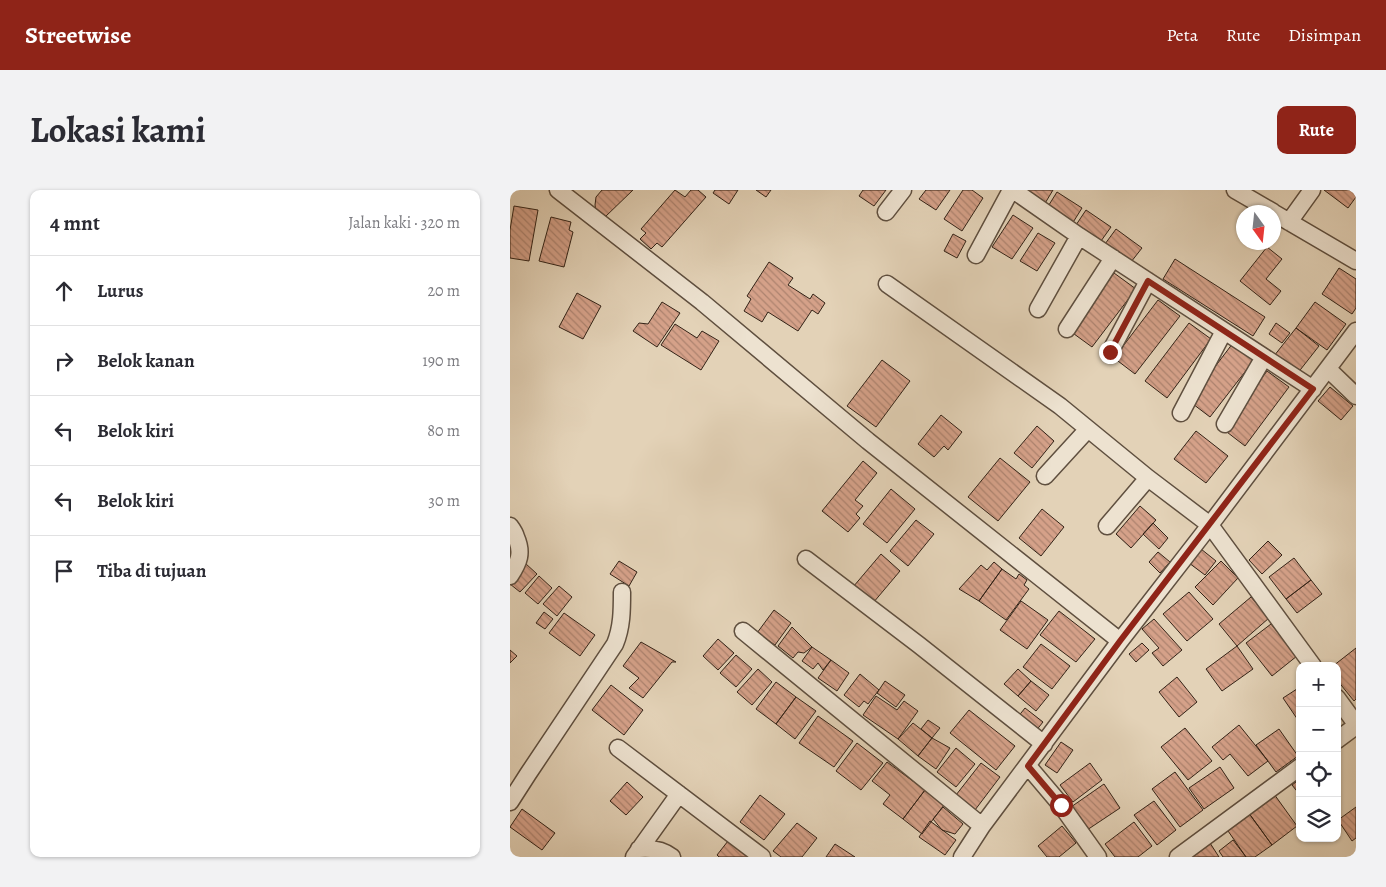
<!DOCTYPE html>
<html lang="id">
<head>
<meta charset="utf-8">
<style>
	:root { --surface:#fff; --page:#f2f2f3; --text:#2b2b33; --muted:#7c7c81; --line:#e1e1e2; --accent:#8f2418 }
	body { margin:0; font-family:Alegreya,serif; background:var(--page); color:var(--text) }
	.controls { position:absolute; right:15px; bottom:15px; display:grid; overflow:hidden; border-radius:10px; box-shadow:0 1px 4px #0004 }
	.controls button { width:45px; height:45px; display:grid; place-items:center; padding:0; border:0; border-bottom:1px solid var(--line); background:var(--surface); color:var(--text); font:25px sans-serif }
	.compass { position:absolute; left:726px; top:15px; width:45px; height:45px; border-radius:50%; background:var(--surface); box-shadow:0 1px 4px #0004; rotate:165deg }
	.stop { position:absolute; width:15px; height:15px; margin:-11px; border:4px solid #8f2418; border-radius:50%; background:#fff }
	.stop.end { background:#8f2418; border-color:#fff; box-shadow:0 1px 5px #0008 }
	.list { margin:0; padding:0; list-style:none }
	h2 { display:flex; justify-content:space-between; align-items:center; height:65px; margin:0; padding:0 20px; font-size:21px }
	h2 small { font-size:16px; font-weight:400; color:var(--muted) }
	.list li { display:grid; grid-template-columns:32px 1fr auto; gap:15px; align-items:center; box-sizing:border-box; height:70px; padding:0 20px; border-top:1px solid var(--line) }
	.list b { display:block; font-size:19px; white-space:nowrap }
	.list em { font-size:16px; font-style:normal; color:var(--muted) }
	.icon { flex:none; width:28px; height:28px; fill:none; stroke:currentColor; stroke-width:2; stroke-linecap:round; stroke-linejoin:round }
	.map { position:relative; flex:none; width:846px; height:667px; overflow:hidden; border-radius:10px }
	header { display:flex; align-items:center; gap:30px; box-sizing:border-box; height:70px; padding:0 25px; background:var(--accent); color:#fff }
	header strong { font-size:24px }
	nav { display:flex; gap:28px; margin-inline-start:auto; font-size:18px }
	.intro { display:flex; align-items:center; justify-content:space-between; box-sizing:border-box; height:120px; padding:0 30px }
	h1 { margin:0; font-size:35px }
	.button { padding:12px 22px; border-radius:10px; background:var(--accent); color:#fff; font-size:18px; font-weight:700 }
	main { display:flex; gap:30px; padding:0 30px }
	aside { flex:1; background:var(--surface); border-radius:10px; box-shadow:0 1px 4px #0004 }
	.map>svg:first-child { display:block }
</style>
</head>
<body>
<header>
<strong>Streetwise</strong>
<nav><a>Peta</a><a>Rute</a><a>Disimpan</a></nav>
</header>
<div class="intro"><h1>Lokasi kami</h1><a class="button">Rute</a></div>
<main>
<aside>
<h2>4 mnt<small>Jalan kaki · 320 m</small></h2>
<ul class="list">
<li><svg class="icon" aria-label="ahead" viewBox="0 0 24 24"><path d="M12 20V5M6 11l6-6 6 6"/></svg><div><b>Lurus</b></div><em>20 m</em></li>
<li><svg class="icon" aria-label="right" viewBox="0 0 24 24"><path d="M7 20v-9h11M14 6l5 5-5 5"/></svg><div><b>Belok kanan</b></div><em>190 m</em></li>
<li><svg class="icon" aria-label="left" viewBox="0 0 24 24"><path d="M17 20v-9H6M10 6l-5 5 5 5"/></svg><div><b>Belok kiri</b></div><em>80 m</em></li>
<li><svg class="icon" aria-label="left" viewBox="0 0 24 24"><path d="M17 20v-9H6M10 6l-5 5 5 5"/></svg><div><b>Belok kiri</b></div><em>30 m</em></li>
<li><svg class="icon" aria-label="arrive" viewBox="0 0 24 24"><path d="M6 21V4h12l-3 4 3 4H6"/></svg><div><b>Tiba di tujuan</b></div></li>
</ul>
</aside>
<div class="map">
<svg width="846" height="667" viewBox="0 0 846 667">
	<defs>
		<pattern id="building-back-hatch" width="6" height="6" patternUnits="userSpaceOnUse" patternTransform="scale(1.25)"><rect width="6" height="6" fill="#d5a189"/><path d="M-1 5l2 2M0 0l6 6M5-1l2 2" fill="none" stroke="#ad836f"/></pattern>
	</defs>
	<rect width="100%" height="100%" fill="#e3d2b7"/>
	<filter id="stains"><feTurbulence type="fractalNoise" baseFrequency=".004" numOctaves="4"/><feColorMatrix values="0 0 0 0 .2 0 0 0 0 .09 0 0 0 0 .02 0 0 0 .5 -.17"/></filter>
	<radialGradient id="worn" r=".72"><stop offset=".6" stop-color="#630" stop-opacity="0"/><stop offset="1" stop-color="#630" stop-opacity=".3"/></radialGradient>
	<path fill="url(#building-back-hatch)" stroke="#332317" d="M92,0H123L95,27L86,22L85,15L86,7Z
		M165,0L175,7L181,0H188L196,7L152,57L147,53L141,59L130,49L136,43L131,39Z
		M205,0H228L219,14L203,3Z
		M246,0H261L256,7Z
		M353,0H376L364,16L349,6Z
		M416,0H440L426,20L409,9Z
		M453,0H462L473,8L452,41L434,29Z
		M509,0H543L534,15Z
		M814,0H846V7L838,18Z
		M547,2L572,18L562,34L537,18Z
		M4,16L28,20L19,71L0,68V40Z
		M576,20L601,37L591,51L566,35Z
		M503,25L523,38L502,69L482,57Z
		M41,27L61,32L59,40L63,42L54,77L29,71Z
		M606,39L632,58L621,72L595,54Z
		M528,43L545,53L527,81L510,71Z
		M443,44L456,51L447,68L434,61Z
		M757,57L772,69L756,89L771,101L760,115L730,91Z
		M665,69L755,127L743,146L653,89Z
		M259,72L283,88L278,95L300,109L303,104L315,113L308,124L302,120L288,141L258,122L252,132L234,121L241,109L237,106Z
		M829,78L846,89V118L842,124L812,104Z
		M604,83L626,99L582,157L560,141Z
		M67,103L91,116L73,149L49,137Z
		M648,110L670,126L625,184L604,168Z
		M152,112L170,123L147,157L123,141L129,133L138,134Z
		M805,112L836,134L817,160L786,138Z
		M679,133L701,149L657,208L635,191Z
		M766,133L780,143L772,153L759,144Z
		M165,134L187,148L192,141L209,151L191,180L151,155Z
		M786,138L809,156L787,184L764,166Z
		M723,153L745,169L700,227L679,211Z
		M372,170L400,191L366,237L337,216Z
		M757,181L779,197L735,256L713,239Z
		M820,197L843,216L831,230L808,211Z
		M431,225L452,242L438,260L434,256L424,267L408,254Z
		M527,236L544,251L522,278L504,263Z
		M686,241L718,266L696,293L664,269Z
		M490,268L520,292L488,331L458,307Z
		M353,271L367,283L345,310L353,316L346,324L350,328L338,342L312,321Z
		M381,299L405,319L377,353L353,334Z
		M630,316L646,330L621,358L606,344Z
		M532,319L554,337L531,366L509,348Z
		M406,330L424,344L398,376L380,361Z
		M643,333L658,348L649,359L633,344Z
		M758,351L772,365L752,384L739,370Z
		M691,359L706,371L695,385L679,373Z
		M648,362L660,372L650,383L639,372Z
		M371,364L390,381L363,413L343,397Z
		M784,368L801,390L776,409L759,387Z
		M109,371L127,382L119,396L100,384Z
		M711,371L728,388L703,415L685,397Z
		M484,372L492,379L469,411L449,399L471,375L477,380Z
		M15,373L27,384L10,402L0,394Z
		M492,379L506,389L509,384L517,390L514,395L519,399L496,430L469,411Z
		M29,386L42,398L28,414L15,403Z
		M801,390L812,404L787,423L776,409Z
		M49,396L62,407L47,426L33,414Z
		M679,402L703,429L677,451L653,424Z
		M741,407L759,428L727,456L709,434Z
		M511,411L538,430L517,459L490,440Z
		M264,420L281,433L265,455L247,443Z
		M549,421L585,449L566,472L530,445Z
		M34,422L43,429L35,439L26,433Z
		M54,423L85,445L70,466L39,443Z
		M644,429L672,460L653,476L642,463L649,458L632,439Z
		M761,434L787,466L762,486L736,453Z
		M282,437L302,457L294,463L288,462L283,468L268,456Z
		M208,449L224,463L208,480L193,466Z
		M131,452L166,472H162L133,508L119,498L129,488L113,476Z
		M632,453L639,460L626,472L619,464Z
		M531,454L560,476L542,499L513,477Z
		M727,456L743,479L712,501L696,479Z
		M302,457L321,470L313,480L308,473L303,479L292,471Z
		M846,458V509L844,511L827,490V476H823Z
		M0,460L7,466L0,473Z
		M226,465L242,479L226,497L210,483Z
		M321,470L339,483L327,501L308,488Z
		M248,479L262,492L242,515L227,502Z
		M508,479L521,491L508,506L494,494Z
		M350,484L369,500L358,514L354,511L349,517L334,505Z
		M667,487L687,512L669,527L649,502Z
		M375,491L395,505L386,517L367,503Z
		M521,491L539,505L526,521L508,506Z
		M266,492L286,507L266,534L246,519Z
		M101,495L133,520L114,545L82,520Z
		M790,497V533L773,508Z
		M366,506L387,520L394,511L408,521L388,549L353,525Z
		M286,507L306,521L285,549L266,534Z
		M515,518L533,532L525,542L507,528Z
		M459,520L505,556L486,580L440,543Z
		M308,526L343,551L324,577L289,553Z
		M418,530L430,538L422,548L411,539Z
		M403,533L422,548L408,566L388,549Z
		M729,535L758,571L738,586L720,564L713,570L702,557Z
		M675,538L702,571L678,590L651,557Z
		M769,539L788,566L766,582L746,555Z
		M422,548L440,558L426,579L408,566Z
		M551,552L563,560L547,583L535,575Z
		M347,553L373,573L351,600L326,581Z
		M446,558L465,574L446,597L427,582Z
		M377,572L415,600L393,629L373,614L380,605L362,591Z
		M471,573L490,587L465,620L446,605Z
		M580,573L592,590L563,612L550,595Z
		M710,577L724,598L694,619L679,598Z
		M665,582L693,620L670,637L642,599Z
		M790,589V605L782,595Z
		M117,592L133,607L116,625L100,611Z
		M594,594L610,618L577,640L561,617Z
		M415,600L434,615L412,644L393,629Z
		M764,604L787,636L762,655L738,622Z
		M250,605L275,624L254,650L230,632Z
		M644,611L666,640L647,655L624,625Z
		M433,617L453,634L445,644L432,640L423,629Z
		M846,617V648L842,651L828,630Z
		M12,619L45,643L32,660L0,637Z
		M738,622L762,655L745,667H736L716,638Z
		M420,631L446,650L435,665L409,647Z
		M624,632L642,656L628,667H605L595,654Z
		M287,633L307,648L292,667H271L263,661Z
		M552,636L566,653L549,667H537L528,656Z
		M723,650L736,667H713L709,661Z
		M218,651L238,667H209L207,665Z
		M700,653L709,667H679Z
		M325,654L345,667H316Z"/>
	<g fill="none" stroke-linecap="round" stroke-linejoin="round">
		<g stroke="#5f4f3f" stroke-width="19">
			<path id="minor" d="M48,0L192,112L358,251L610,451
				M503,0L569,46L803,199
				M725,0L763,22
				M376,22L393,0
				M764,23L846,71
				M779,32L802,0
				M466,65L501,0
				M377,94L550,216L638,288L700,335L803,476
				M528,119L569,46
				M557,139L603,68
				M600,162L638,91
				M818,179L846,206
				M671,223L714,141
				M715,234L754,167
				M535,286L578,239
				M0,336C3,340 5,343 6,347C13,363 9,372 0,386
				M597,336L638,288
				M296,369L409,455L534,554
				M233,441L472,636
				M827,508L846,534
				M827,550L846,536
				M108,558L252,667
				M518,576L551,615L588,667
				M0,612L18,584L105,454C112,437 112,420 112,402
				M129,659C141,658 152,659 162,667
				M124,667L169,604
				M452,667L472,636L610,451L700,335L846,141
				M668,667L790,577"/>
		</g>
		<use href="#minor" stroke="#ede2d0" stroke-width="16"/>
	</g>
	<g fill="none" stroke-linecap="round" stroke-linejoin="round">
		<path stroke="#8f2418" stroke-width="6" d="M551,615L518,576L610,451L803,199L638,91L600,162"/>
	</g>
	<rect width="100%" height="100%" filter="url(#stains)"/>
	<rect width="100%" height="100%" fill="url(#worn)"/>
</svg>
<div class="controls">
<button>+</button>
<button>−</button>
<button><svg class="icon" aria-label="locate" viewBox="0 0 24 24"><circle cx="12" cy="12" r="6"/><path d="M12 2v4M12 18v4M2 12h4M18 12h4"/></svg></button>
<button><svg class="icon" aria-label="layers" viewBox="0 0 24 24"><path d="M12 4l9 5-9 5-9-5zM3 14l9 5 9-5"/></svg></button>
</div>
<svg class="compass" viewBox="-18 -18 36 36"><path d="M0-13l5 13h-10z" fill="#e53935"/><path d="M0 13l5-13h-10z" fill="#7c7c81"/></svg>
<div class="stop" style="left:551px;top:615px"></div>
<div class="stop end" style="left:600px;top:162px"></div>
</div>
</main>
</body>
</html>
